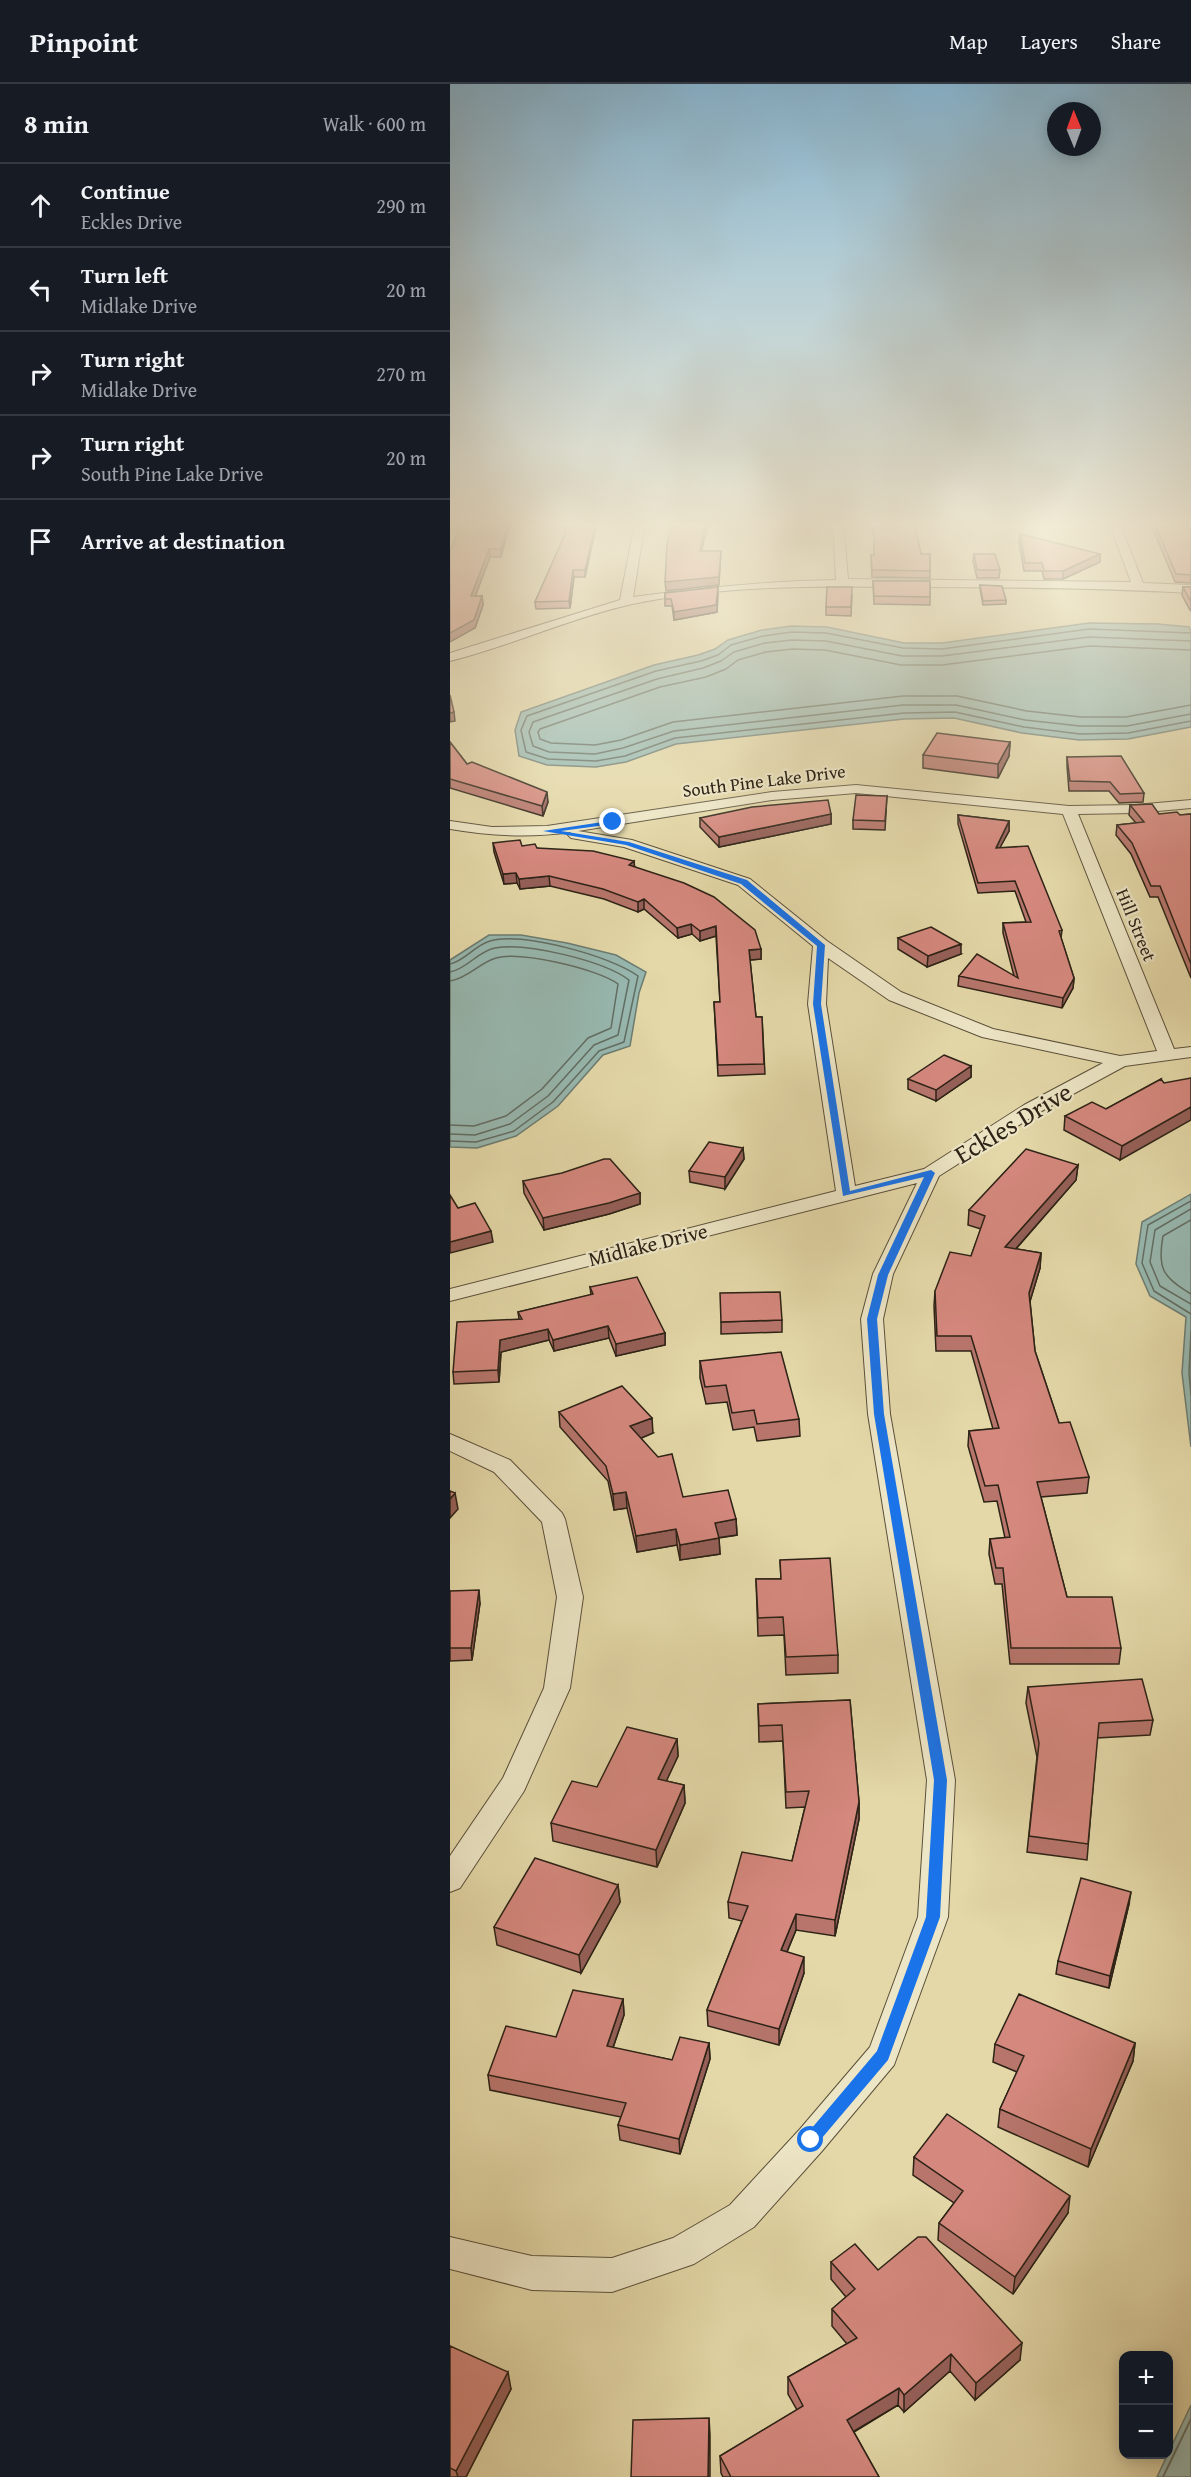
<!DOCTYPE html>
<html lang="en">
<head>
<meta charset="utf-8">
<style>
	:root { --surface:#171b24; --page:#20242c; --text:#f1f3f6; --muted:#9ea1a6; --line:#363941 }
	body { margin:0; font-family:"Gentium Book Plus",serif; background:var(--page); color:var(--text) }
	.controls { position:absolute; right:18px; bottom:18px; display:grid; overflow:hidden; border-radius:12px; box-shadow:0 3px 15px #0003 }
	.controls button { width:54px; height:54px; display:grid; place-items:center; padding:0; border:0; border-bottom:2px solid var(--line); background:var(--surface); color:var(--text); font:30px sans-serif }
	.compass { position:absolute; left:597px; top:18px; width:54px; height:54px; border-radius:50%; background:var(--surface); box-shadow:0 3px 15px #0003; rotate:359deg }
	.stop { position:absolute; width:18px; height:18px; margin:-14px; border:4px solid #1a73e8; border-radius:50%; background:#fff }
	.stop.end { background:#1a73e8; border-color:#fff; box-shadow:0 2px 6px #0008 }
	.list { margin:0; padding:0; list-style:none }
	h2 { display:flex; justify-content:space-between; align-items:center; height:78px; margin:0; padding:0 24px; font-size:26px }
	h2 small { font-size:20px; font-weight:400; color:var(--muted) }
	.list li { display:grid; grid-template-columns:39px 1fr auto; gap:18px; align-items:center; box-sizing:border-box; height:84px; padding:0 24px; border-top:2px solid var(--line) }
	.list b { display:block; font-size:22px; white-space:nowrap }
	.list p { margin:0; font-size:20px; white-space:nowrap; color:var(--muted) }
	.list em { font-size:20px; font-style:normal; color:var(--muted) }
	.icon { flex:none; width:33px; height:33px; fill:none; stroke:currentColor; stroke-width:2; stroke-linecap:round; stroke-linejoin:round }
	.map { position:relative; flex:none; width:741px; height:2393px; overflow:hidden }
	header { display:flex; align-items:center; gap:36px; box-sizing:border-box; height:84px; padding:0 30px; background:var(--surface); border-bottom:2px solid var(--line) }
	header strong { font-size:28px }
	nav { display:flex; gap:33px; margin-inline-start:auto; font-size:21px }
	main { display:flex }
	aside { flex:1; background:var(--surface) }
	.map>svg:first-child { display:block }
</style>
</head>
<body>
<header>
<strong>Pinpoint</strong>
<nav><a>Map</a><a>Layers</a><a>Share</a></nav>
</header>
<main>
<aside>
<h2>8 min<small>Walk · 600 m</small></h2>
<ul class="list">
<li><svg class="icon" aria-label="ahead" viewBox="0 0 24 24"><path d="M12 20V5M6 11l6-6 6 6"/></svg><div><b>Continue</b><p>Eckles Drive</p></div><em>290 m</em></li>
<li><svg class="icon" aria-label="left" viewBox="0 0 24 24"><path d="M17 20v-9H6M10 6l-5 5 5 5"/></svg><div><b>Turn left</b><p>Midlake Drive</p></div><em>20 m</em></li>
<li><svg class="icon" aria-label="right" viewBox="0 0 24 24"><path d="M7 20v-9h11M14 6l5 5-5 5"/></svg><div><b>Turn right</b><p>Midlake Drive</p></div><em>270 m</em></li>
<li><svg class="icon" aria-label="right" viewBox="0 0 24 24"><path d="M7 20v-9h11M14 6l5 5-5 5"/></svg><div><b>Turn right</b><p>South Pine Lake Drive</p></div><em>20 m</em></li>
<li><svg class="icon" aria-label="arrive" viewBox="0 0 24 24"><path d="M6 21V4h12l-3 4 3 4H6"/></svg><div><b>Arrive at destination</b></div></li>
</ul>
</aside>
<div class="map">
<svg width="741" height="2393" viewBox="0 0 741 2393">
	<rect width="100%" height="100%" fill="#e4d8a8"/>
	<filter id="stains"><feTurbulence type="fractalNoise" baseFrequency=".00333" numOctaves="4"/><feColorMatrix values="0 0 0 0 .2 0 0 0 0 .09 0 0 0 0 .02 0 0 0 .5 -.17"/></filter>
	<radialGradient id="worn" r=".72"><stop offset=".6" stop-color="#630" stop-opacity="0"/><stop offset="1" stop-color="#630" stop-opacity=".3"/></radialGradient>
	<path fill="#97b8b0" stroke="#6c7c72" stroke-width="1.5" d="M639,539L708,540L739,543L741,548V643L678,655L629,656L572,649L504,634L454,635L226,660L176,678L146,683L97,681L69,672L65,646L71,628L204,581L248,571L265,565L278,556L312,546L342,542L377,543L454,559H492Z
		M39,851H71L117,859L166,871L196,888L189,909L180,962L153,971L108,1022L66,1052L27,1064L0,1063V876Z
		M741,1110V1363L732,1289L736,1233L700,1212L686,1180L692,1138Z
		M741,2321V2393H707Z"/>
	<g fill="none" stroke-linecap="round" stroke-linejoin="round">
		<path stroke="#626d63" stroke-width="1.5" d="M741,549L639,545L492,565L453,564L376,549L342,548L313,552L281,561L268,571L251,577L206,587L77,632L71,646L76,668L98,675L146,677L175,672L225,654L454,629L505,628L574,643L630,650L678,649L741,637
			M741,557L639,553L492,572H452L376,557L342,556L315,559L284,568L271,577L253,584L207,595L83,638L79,648L83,662L99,668L145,670L173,664L224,647L453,621H506L575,636L630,642H677L741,630
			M741,566L640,562L492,581H451L375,566L342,565L316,568L288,576L276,585L256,593L210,603L90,645L88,648L90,655L101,659L145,661L171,656L223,638L453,612H507L577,627L631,633H676L741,621
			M0,880C15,877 25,861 40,857C73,848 161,872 188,892L174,958L149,967L103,1018L64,1047L26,1058L0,1057
			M0,888C17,885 28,867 45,864C76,858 154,877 179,896L168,951L144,961L98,1012L60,1040L25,1051L0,1050
			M0,897C18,894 29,879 46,874C71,867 148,885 168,900L161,944L138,954L92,1005L56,1032L24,1042L0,1041
			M741,1117L698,1141L692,1179L704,1207L741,1230
			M741,1125L705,1146L700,1178L710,1202L741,1220
			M741,1136L713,1152C707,1185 713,1193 741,1210
			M741,1247L739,1289L741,1311"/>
		<path stroke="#626d63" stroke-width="2" d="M713,2393L741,2335"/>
		<g stroke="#5a503a" stroke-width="2">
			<path id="street" d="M185,438H195L183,513C251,504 317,497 386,496L383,438H393L398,495L681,498L659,438H669L693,499L741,501V509C647,504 553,503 459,503C366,502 270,501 178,521C118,535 60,562 0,577V569L170,516Z
				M406,701L619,722L685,721L741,716V724L685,729L628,730L724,965L741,963V973L675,982L588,1029L489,1092L443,1190L433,1235L440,1330L505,1696L498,1833L444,1981L372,2067L304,2143L244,2180L162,2208L82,2206L0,2185V2153L82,2172L162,2174L223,2154L280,2121L350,2045L420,1963L468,1833L477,1696L418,1330L411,1235L423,1190L467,1099L0,1217V1205L386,1107L358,920L363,862L288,801L174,763L121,754L118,751L121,748C80,754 41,752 0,745V737L42,743L97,742L322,708ZM406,709L613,730L707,967L670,972L543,945L451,908L377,857L300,795L182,756L128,747L322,716ZM378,874L439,916L532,953L653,979L574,1021L474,1085L405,1102L376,920Z
				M0,1350L60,1376L112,1429L115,1435L133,1513L120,1604L74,1707L10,1804L0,1808V1772L53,1694L94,1604L107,1513L92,1438L44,1388L0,1367Z"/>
		</g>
		<use href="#street" fill="#ede6c6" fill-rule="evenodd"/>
	</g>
	<path fill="#b7756c" stroke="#2c2216" stroke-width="1.5" d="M22,438H59V442L51,473H40L25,512H32L33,521L25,544L22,441Z
		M147,438L135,493H124L120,524L86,525L85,518L116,450H114L113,443Z
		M324,438H356V439L325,440Z
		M420,438H464L471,470H480V494L422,493L421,471H424V453Z
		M700,438H741V499L725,498Z
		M570,450L650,470V478L613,495H594L592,487H574L569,458Z
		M524,470L550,486L549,494H527L523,477Z
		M423,497H480V521L424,520Z
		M530,501L556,516V520L533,521L530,505Z
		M733,503H741V527L740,526L732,511Z
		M215,509L268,510L267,528L224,536L222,522H215Z
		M402,511L401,532L376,531V523Z
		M0,658L17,680L98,718L93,732L0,704Z
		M560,658L559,672L548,694L473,684V671Z
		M617,673L694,709L693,718L669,719L659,707H619L617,682Z
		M437,712L435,746L403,745V736Z
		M680,721L709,730L730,731L741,730V894L708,813H700L681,770L666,751L667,741L686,739L679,731Z
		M381,730V740L269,763L250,743V734Z
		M508,731L559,737V747L550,763L612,846L611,854L624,894L623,904L612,924L508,902L509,892H564L553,849V839L576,838L565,807L528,809L508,740Z
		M43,759L87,764L185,783L311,865V875L300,876L306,933H312L315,990L268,992L264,918H270L266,852L250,857L242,850L228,854L194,825L188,828L154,815L100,802L70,805L67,799L54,800L44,768Z
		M448,854L511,870L477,883L448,865Z
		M521,982V993L486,1017L458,1005V995Z
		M711,995L670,1076L614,1046L615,1032L656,1025Z
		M293,1064L294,1075L275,1105L240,1098L239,1087Z
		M628,1081L626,1096L566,1165L591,1169L590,1184L580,1217L585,1267L609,1339L639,1393L637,1409L591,1413L617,1513L671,1564L669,1580H560L552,1500H545L539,1470L540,1455L555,1454L547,1417L534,1418L518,1362L519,1347L543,1345L521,1267H486L484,1222L485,1207L521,1172L531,1145L518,1141L519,1126Z
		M73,1097L190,1109V1120L159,1130L94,1146L74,1109Z
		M140,1203L215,1249V1261L166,1272L159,1254L104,1267L99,1256L51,1268L49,1298L4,1300L3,1288L69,1235L68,1228L141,1211Z
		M332,1236V1248L271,1250V1238Z
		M250,1277L349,1335L350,1352L307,1357L304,1343L283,1346L277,1318L256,1320L250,1294Z
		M109,1328L203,1349L191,1354L233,1413L286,1435L287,1451L269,1454L270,1470L230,1476L227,1461L187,1468L177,1424L164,1426L158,1397L110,1343Z
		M330,1476L388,1571V1589L336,1591L334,1551L308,1552L306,1495H331Z
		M0,1507L30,1519L22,1576L0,1577Z
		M578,1603L703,1636L700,1651L647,1654L637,1776L577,1768L587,1673L576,1619Z
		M400,1616L409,1718V1735L385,1852L346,1846L337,1868L354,1889L329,1961L258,1942L257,1926L292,1837L279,1834L278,1818L342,1777L355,1723L336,1724L333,1657L309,1658L308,1620Z
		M227,1655L228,1672L216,1697L234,1701L235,1719L207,1783L103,1757L101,1739L147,1703Z
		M168,1801L170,1818L131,1889L47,1861L44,1843Z
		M679,1820L659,1904L606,1890L608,1877Z
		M173,1915L174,1931L163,1964L222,1976L259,1959L260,1975L230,2070L170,2056L168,2041L171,2033L40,2006L38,1991Z
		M685,1959L683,1977L638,2083L548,2043L550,2025L567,1988L543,1978L545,1960Z
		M464,2073L618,2129L563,2210L488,2156L489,2139L504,2119L463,2091Z
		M381,2178L428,2186L570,2276L525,2316L500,2287L454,2328L448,2321L404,2348L429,2393H273L271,2389L270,2372L347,2326L338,2310V2293L397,2260L382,2242V2225L396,2213L381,2195Z
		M0,2262L61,2305L16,2393H0Z"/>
	<path fill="#955f58" stroke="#2c2216" stroke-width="1.5" d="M58,438H59V442L51,473V465Z
		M146,438H147L135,493V486Z
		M256,438H258L250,475V467Z
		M39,465L40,473L22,521L21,512Z
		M271,467L269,501L216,507L215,498Z
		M650,470V478L613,495V487Z
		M123,486L124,493L120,524L119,517Z
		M268,503L267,528L224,536V528Z
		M32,512L33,521L25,544L0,558V549Z
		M4,628L5,637L0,638V629Z
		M560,658L559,672L548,694V680Z
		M97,708L98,718L93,732L92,722Z
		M381,730V740L269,763V753Z
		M559,737V747L545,773L546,764Z
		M184,777L185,787L179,781Z
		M66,789L67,799L54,800L53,790Z
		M99,792L100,802L70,805L69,795Z
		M194,815V825L188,828V818Z
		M241,840L242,850L228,854L227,844Z
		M266,842V852L250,857V847Z
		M511,860V870L477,883L478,872Z
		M311,865V875L300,876L299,866Z
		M624,894L623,904L612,924L613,914Z
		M521,982V993L486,1017V1006Z
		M741,1023V1036L670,1076L672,1062Z
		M293,1064L294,1075L275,1105V1093Z
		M628,1081L626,1096L554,1178L555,1163Z
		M190,1109V1120L159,1130L94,1146L93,1134Z
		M41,1147L43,1158L0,1169V1158Z
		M591,1169L590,1184L578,1224L579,1209Z
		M158,1242L159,1254L104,1267L103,1256Z
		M98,1245L99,1256L51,1268L49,1298L48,1286L50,1256Z
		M215,1249V1261L166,1272V1260Z
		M202,1334L203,1349L182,1358L180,1342Z
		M176,1408L177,1424L164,1426L163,1410Z
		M5,1409L8,1425L0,1434V1415Z
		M286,1435L287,1451L266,1454L265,1439Z
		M226,1445L227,1461L187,1468L186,1452Z
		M269,1454L270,1470L230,1476V1461Z
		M29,1506L30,1519L22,1576L21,1564Z
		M227,1655L228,1672L209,1713L208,1695Z
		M234,1701L235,1719L207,1783L206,1766Z
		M409,1718V1735L385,1852V1836Z
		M168,1801L170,1818L131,1889L129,1871Z
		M681,1808L679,1820L659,1904L660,1892Z
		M346,1830V1846L331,1882V1866Z
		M354,1873V1889L329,1961V1945Z
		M173,1915L174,1931L158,1978L157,1962Z
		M259,1959L260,1975L230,2070L229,2055Z
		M685,1959L683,1977L638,2083L641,2065Z
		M620,2112L618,2129L563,2210L565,2193Z
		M572,2259L570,2276L525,2316L526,2299Z
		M501,2270L500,2287L454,2328V2311Z
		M58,2288L61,2305L16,2393H8L6,2387Z
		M449,2304L448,2321L396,2352L397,2336Z
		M259,2334L260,2351V2393H258Z"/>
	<path fill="#d5887e" stroke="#2c2216" stroke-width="1.5" d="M22,438H58L51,465H39L21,512H32L24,536L0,549V467L11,441H22Z
		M115,438H146L135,486H123L119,517L85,518L118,443H113Z
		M223,438H256L250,467H271L269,493L215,498L217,460Z
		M421,438H464L471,470H480V487L422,486L421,471H424V446Z
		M704,438H741V491L726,490Z
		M570,450L650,470L613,487H594L592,479H575Z
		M524,470H545L550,486H527Z
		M423,497H480V513L424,512Z
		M530,501L552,502L556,516L533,517Z
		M268,503L266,521L224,528L221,515H215V509Z
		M377,503H402L401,523H376Z
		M733,503H741V518Z
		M0,611L4,628L0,629Z
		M487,649L560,658L548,680L473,671Z
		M0,658L17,680L22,678L97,708L92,722L0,695Z
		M671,672L694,709L670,710L660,698L620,697L617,673Z
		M406,711L437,712L435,737L403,736Z
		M378,716L381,730L269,753L250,734L302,723Z
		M702,720L709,730L727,728L730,731L741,730V880L710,802H701L682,759L667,741L694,738L680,721Z
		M508,731L559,737L546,764L578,762L612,846L609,847L624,894L613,914L509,892L527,870L568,894L553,839L581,838L565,797L528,799Z
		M70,756L72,762L85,760L87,764L143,767L184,777L179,781L234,799L264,813L305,846L311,865L299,866L306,933H312L314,980L268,981L264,918H270L266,842L250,847L241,840L227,844L194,815L188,818L153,805L99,792L69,795L66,789L53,790L43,759Z
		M481,843L511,860L478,872L448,854Z
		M494,971L521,982L486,1006L458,995Z
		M741,994V1023L672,1062L615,1032L642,1018L656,1025L711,995L714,999Z
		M259,1058L293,1064L275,1093L239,1087Z
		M576,1065L628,1081L555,1163L591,1169L579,1209L585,1267L609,1339L620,1338L639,1393L587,1398L617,1513H662L671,1564H561L553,1484H546L540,1455L560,1453L548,1401L535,1402L519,1347L549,1344L521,1252H487L485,1207L500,1168L521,1172L535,1132L519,1126Z
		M154,1075H160L190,1109L159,1119L93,1134L73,1097L112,1089Z
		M0,1111L8,1124L25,1119L41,1147L0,1158Z
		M187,1193L215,1249L166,1260L158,1242L103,1256L98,1245L50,1256L48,1286L3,1288L7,1238L72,1235L68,1228L143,1210L140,1203Z
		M330,1208L332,1236L271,1238L270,1209Z
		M331,1268L349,1335L307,1340L304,1326L282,1329L276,1301L255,1303L250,1277Z
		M172,1302L202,1334L180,1342L208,1373L222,1370L233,1413L278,1406L286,1435L265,1439L269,1454L230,1461L226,1445L186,1452L176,1408L163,1410L156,1382L109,1328Z
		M0,1407L5,1409L0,1415Z
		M380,1474L388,1571L336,1573L333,1533L308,1534L306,1495H331L330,1476Z
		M29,1506L21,1564H0V1507Z
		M692,1595L703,1636L649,1639L638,1760L579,1752L589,1659L578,1603Z
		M400,1616L409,1718L385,1836L346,1830L331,1866L354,1873L329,1945L257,1926L298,1822L278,1818L292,1768L342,1777L359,1707L336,1708L332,1641L309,1642L308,1620Z
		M177,1643L227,1655L208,1695L234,1701L206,1766L101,1739L122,1697L147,1703Z
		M85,1774L168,1801L129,1871L44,1843Z
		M631,1794L681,1808L660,1892L608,1877Z
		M123,1906L173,1915L157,1962L222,1976L230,1953L259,1959L229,2055L168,2041L176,2019L38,1991L56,1942L106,1953Z
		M569,1910L685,1959L641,2065L550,2025L574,1972L545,1960Z
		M497,2030L620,2112L565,2193L489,2139L513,2107L464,2073Z
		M468,2153H476L572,2259L526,2299L501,2270L454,2311L449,2304L397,2336L429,2393H281L270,2372L353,2322L338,2293L407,2254L382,2225L405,2205L381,2178L405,2160L428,2186Z
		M0,2262L58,2288L6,2387L0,2384Z
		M259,2334L258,2393H181L183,2336Z"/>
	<linearGradient id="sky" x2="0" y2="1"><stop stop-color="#87b6d2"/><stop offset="0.57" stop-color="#f3edd8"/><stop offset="1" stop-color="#f3edd8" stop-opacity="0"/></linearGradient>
	<rect width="741" height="773" fill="url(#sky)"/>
	<path fill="#1a73e8" d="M166,736L163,740L111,747L179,758L297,796L375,861L371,920L400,1107L481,1086L485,1089L438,1191L427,1235L434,1330L497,1696L490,1833L438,1976L366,2061L361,2063L356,2061L353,2056L356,2051L427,1967L476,1833L484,1696L424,1330L417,1235L428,1191L474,1093L393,1112L363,920L367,862L291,800L176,761L93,747Z"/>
	<g text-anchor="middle" stroke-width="4.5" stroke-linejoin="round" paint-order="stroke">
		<g font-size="18" fill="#2c2216" stroke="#ede6c6">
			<text transform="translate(314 697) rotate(-7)" y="6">South Pine Lake Drive</text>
			<text transform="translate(686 841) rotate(68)" y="6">Hill Street</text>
		</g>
		<g font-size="21" fill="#2c2216" stroke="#ede6c6">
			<text transform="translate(198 1161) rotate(-14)" y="7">Midlake Drive</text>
		</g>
		<g font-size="26" fill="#2c2216" stroke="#ede6c6">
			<text transform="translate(563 1039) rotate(-31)" y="9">Eckles Drive</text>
		</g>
	</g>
	<rect width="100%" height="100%" filter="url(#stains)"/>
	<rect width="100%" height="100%" fill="url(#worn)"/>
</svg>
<div class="controls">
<button>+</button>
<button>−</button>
</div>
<svg class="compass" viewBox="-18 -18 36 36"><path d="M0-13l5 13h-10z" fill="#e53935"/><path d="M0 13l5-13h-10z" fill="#9ea1a6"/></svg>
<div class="stop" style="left:361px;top:2056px"></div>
<div class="stop end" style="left:163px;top:738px"></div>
</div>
</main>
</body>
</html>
